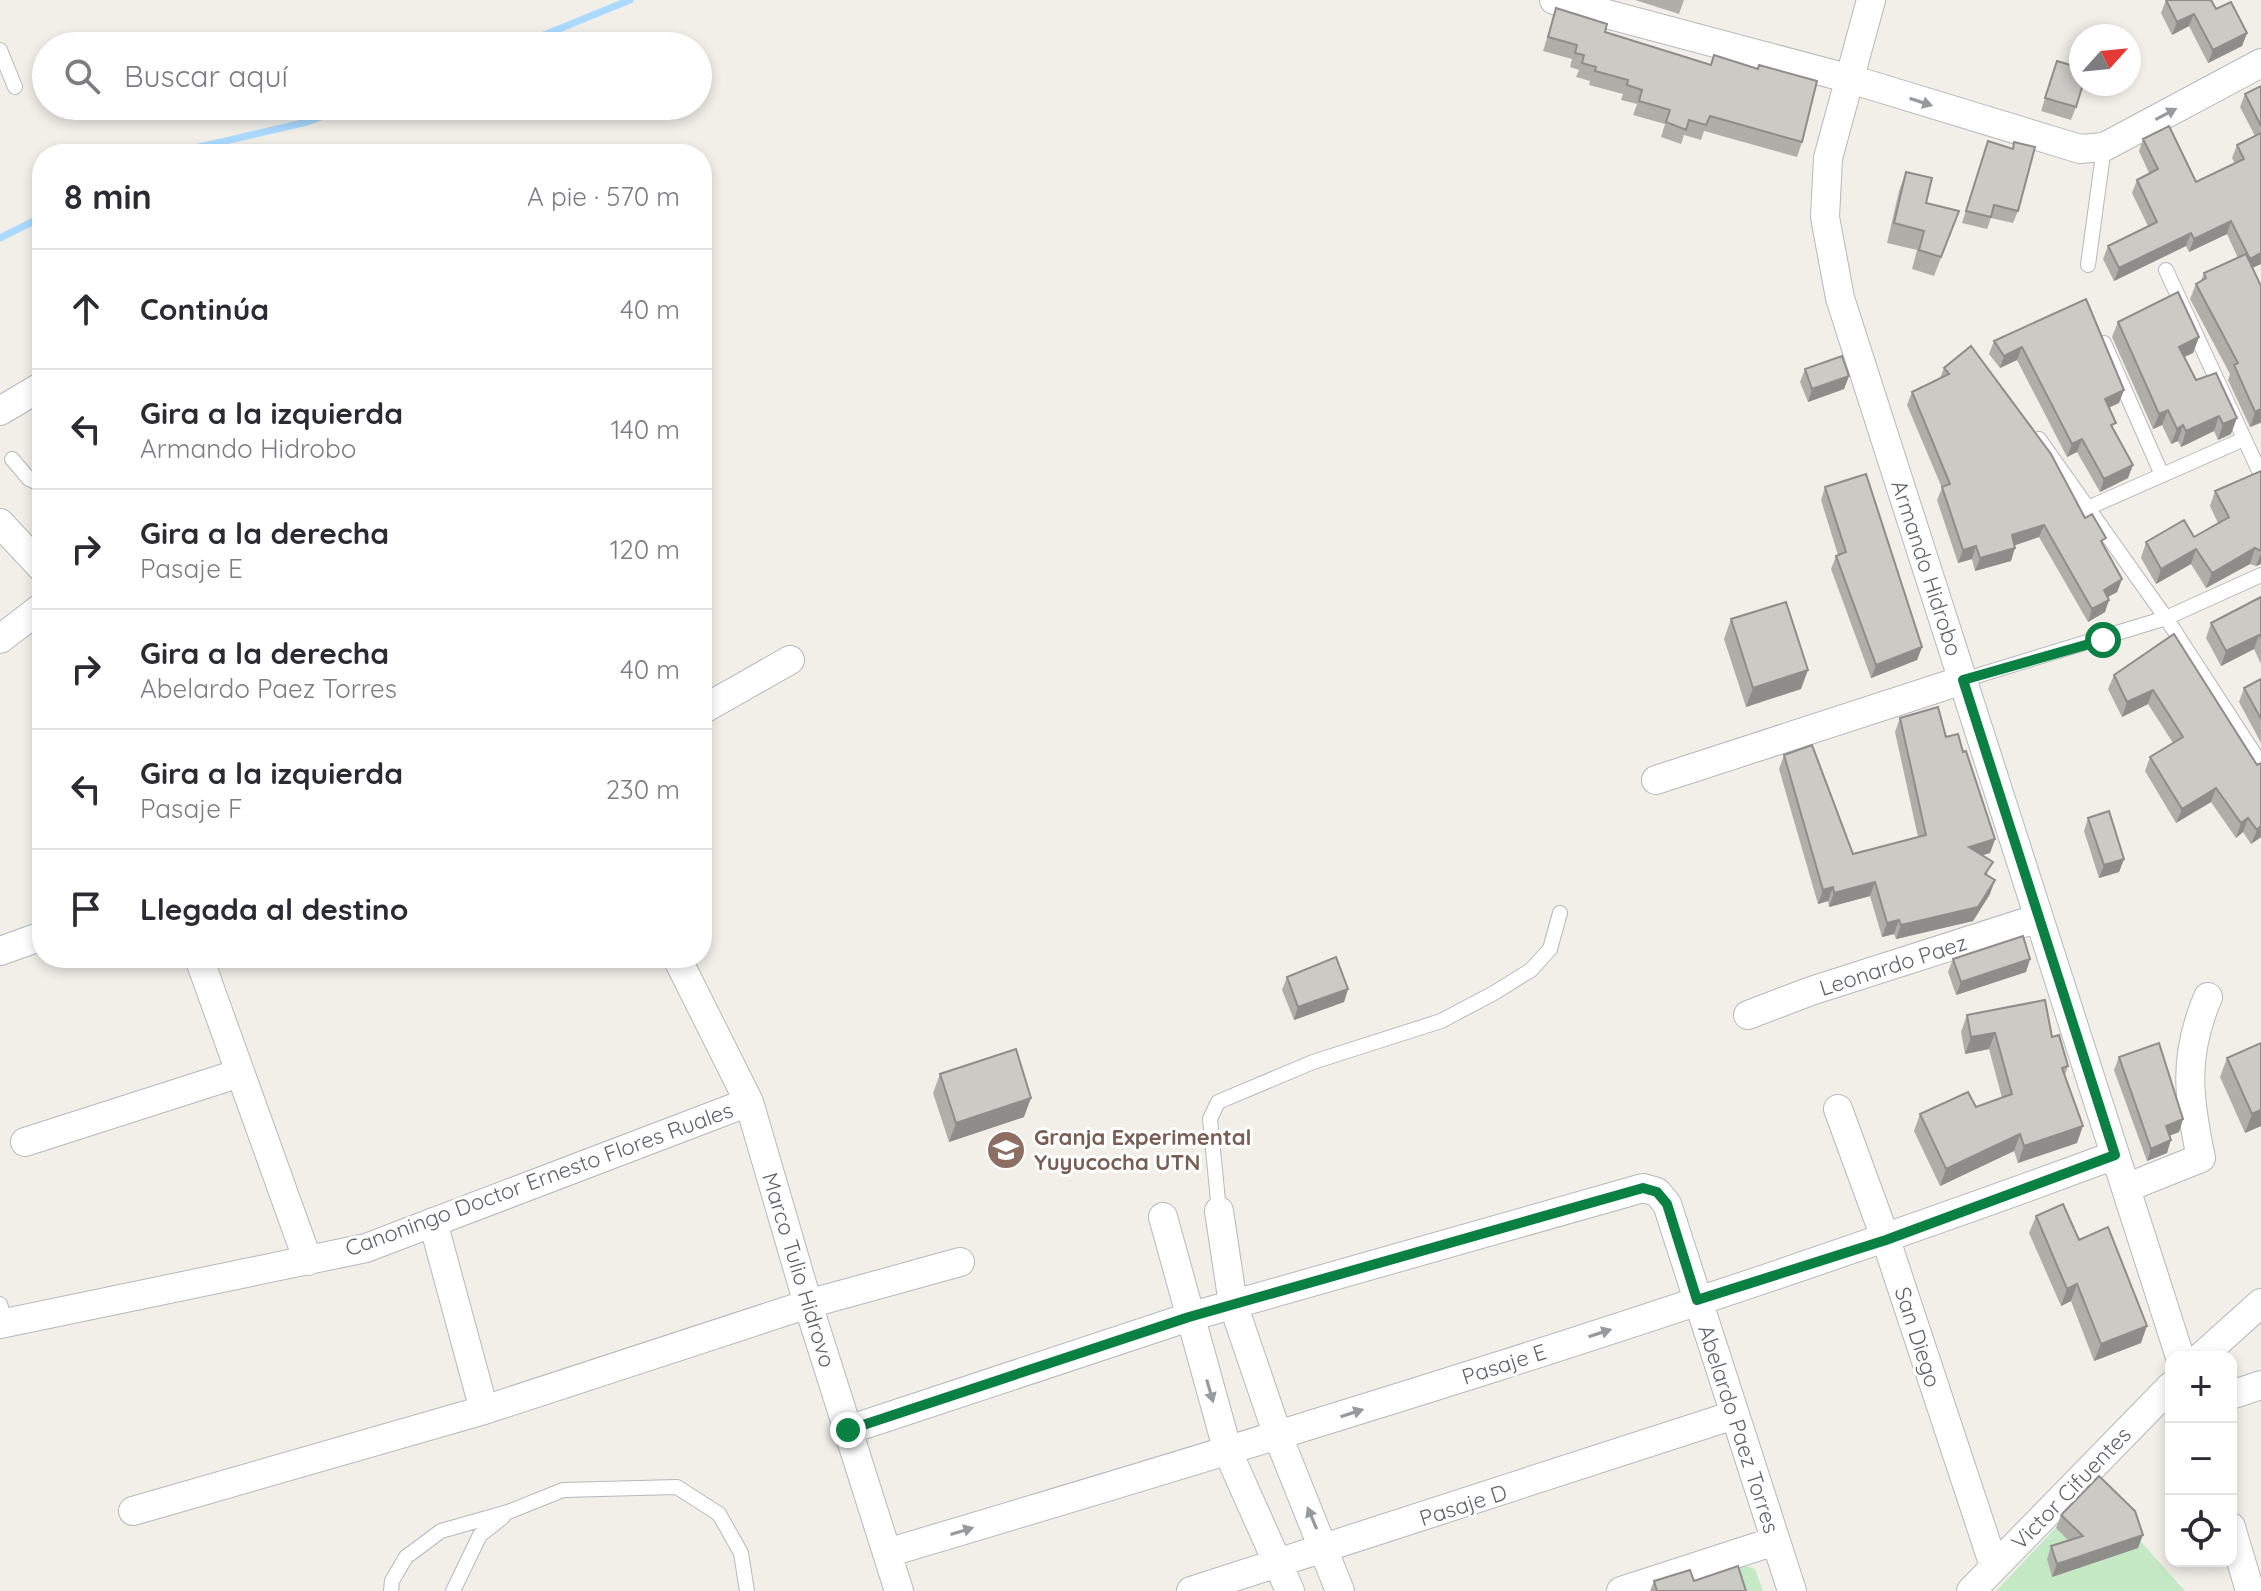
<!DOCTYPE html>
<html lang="es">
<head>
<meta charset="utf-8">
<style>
	:root { --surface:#fff; --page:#f2f2f3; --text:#2b2b33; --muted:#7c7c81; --line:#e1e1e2 }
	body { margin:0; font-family:Quicksand,sans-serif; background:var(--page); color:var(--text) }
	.controls { position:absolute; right:24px; bottom:24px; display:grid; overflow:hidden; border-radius:16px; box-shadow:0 4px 12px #0003 }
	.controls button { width:72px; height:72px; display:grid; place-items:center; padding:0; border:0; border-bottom:2px solid var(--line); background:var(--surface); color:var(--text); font:40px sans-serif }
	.compass { position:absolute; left:2069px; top:24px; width:72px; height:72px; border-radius:50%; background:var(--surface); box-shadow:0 4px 12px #0003; rotate:63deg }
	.stop { position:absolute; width:24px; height:24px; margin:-18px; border:6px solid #0b8043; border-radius:50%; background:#fff }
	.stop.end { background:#0b8043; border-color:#fff; box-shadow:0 2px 8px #0008 }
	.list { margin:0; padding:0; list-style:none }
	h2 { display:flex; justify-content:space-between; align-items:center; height:104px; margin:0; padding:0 32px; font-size:34px }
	h2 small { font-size:26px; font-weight:400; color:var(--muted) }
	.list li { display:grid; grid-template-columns:52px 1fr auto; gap:24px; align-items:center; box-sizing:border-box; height:120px; padding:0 32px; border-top:2px solid var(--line) }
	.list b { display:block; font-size:30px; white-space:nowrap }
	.list p { margin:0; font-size:26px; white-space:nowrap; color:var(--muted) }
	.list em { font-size:26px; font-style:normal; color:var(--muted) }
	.icon { flex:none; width:44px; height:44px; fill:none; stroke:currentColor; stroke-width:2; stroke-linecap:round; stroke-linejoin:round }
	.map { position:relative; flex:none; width:2261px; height:1591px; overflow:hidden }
	.search { position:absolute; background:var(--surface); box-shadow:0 4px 12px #0003; left:32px; top:32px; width:680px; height:88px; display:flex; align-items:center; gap:20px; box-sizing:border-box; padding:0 28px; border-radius:44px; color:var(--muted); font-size:30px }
	.panel { position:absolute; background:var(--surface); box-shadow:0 4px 12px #0003; left:32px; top:144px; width:680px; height:824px; border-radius:32px }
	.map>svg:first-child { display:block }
</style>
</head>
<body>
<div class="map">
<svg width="2261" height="1591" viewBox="0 0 2261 1591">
	<rect width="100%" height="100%" fill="#f1efe8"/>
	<path fill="#c5e8c5" d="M2093,1488L2185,1591H1996Z
		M1743,1565L1755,1569L1763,1591H1733L1726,1570Z"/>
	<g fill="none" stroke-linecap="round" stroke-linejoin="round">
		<path stroke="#aadaff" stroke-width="7" d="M517,46L630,0
			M169,154L307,122L351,106
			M0,238L42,217"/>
		<g stroke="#b5b8bc" stroke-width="16">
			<path id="lane" d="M0,50L15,87
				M2088,265L2104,147
				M2166,270L2261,475
				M2104,343L2162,475
				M2039,439L2166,618L2261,764
				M12,459L29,479L42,485
				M2090,507L2244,439
				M1963,680L2166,618L2261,575
				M1219,1211L1210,1119L1218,1102L1313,1062L1441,1021L1494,993L1531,970L1550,949L1560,913
				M0,1304L6,1323
				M391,1591L392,1581L406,1557L441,1531L508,1512L563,1490L677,1487L719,1514L741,1553L747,1591
				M453,1591L480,1535L503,1517"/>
		</g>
		<g stroke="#b5b8bc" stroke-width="30">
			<path id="street" d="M1554,0L1847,78L2080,149L2104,147L2261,63
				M1871,0L1828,158L1825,217L1840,298L2180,1357
				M0,411L42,386
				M0,523L42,568
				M0,639L42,607
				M702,710L790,660
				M1656,780L1963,680
				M0,951L42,936
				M199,958L308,1261
				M677,958L749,1102L808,1304L899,1591
				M1748,1015L1811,991L2039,918
				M1838,1109L1886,1240L1994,1566
				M25,1142L240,1073
				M2126,1188L2201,1158C2188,1097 2183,1056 2208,997
				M1219,1211L1233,1304L1278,1436L1340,1591
				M1163,1217L1228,1452L1290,1591
				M433,1222L484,1410L808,1304L960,1262
				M0,1324L366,1248L749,1102
				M2201,1357L2261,1303
				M2231,1395L2261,1385
				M848,1430L1189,1317L1643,1188L1657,1192L1667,1204L1792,1591
				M133,1511L484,1410
				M2231,1527L2250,1591
				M887,1553C1300,1430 1712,1305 2115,1155
				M1191,1591L1734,1415
				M1621,1591L1775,1541
				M1971,1591L2171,1386"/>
		</g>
		<use href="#lane" stroke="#fff" stroke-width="14"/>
		<use href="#street" stroke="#fff" stroke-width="28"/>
	</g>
	<path fill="#afaea9" d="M1635,0H1684L1679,14Z
		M2166,0L2216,9L2247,33L2242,46L2208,63L2189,26L2172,35L2161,13Z
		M1556,8L1605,32L1802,142L1797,157L1704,131L1701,140L1684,135L1681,144L1661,137L1665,124L1633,115L1637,104L1621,100L1623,94L1589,85L1590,81L1576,77L1579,70L1570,67L1572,59L1543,51Z
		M2057,61L2076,107L2071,120L2041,111Z
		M2261,86V264L2252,268L2261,286V423L2250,427L2228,380L2230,374L2190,299L2196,284L2201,281L2204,273L2238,258L2227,234L2189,252L2186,246L2114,281L2103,259L2108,246L2148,226L2132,193L2137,180L2149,173L2139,151L2143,139L2196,182L2235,164L2232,158L2237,145L2255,136L2240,107L2245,94Z
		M1988,141L2018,211L2013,223L1991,218L1987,229L1962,223Z
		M1906,172L1926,203L1959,211L1934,276L1912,269L1917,250L1887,243L1899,191Z
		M2086,299L2119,403L2109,407L2113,430L2128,478L2100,492L2077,452L2067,457L2017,360L2000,368L1989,354L1994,341Z
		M2118,322L2199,337L2193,353L2184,357L2196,380L2231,434L2218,440L2214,431L2181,447L2178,441L2171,444L2162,425L2153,429L2112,337Z
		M1944,368L2085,518L2103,545L2122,579L2117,592L2108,597L2105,612L2088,622L2039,537L2015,545L2011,561L1975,571L1972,559L1958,563L1937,500L1942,488L1907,405L1912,392L1940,378Z
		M1805,369L1849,376L1844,389L1808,402L1800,382Z
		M2261,471V564L2256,566L2250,564L2206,588L2191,564L2156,584L2141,558L2146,542L2194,537L2218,523L2210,506L2215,491Z
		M1825,487L1922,647L1917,660L1871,678L1831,569L1836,556L1838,555L1821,500Z
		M2261,597V664L2254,649L2221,666L2206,638L2211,623Z
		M1731,619L1801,689L1746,707L1724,639Z
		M2174,634L2261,837L2251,844L2243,832L2236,838L2211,802L2176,823L2145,771L2150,757L2173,743L2148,704L2122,717L2108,689L2114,675Z
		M2261,679V743L2239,702L2244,688Z
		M1900,718L1946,737L1963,752L1995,839L1990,853L1982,855L1988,875L1990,894L1973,921L1896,939L1894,934L1882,937L1870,896L1829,907L1828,901L1818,904L1779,769L1784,755L1853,854L1918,837L1895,732Z
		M2088,818L2124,859L2119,872L2099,878L2084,831Z
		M1953,959H2030L2026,972L1956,995L1948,972Z
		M1287,977L1348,989L1344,1002L1294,1020L1282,990Z
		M1967,1015L2052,1037L2068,1066L2065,1075L2077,1143L2018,1163L2014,1151L1940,1186L1914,1131L1920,1114L1976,1107L2002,1098L1989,1049L1965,1054L1961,1032Z
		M2119,1057L2183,1119L2179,1132L2169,1136L2167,1153L2147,1161L2114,1070Z
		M2227,1058L2261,1126L2245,1133L2220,1077Z
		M940,1074L1024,1117L949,1142L933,1093Z
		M2036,1216L2079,1240L2141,1343L2094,1361L2071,1301L2061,1306L2029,1233Z
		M2061,1515L2138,1548L2052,1577L2047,1559L2051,1546L2069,1541L2056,1528Z
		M1654,1581H1694L1746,1591H1650Z"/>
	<path fill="#8f8d8a" d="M2194,14L2189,26L2172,35L2177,22Z
		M2247,33L2242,46L2208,63L2213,50Z
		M2231,221L2227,234L2189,252L2194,239Z
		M2191,233L2186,246L2114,281L2119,268Z
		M2261,253V264L2245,271L2250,259Z
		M2199,337L2193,353L2173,362L2179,347Z
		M2022,347L2017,360L2000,368L2004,356Z
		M1849,376L1844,389L1808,402L1812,389Z
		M2124,390L2119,403L2100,412L2105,399Z
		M2261,409V422L2250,427L2255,412Z
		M2168,410L2162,425L2153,429L2159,414Z
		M2219,416L2214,431L2181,447L2186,431Z
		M2237,418L2231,434L2218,440L2223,424Z
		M2183,425L2178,441L2171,444L2177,429Z
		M2082,439L2077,452L2067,457L2072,444Z
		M2133,465L2128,478L2100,492L2104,479Z
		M2044,525L2039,537L2007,548L2012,535Z
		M1976,546L1972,559L1958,563L1963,550Z
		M2015,548L2011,561L1975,571L1980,558Z
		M2255,548L2250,564L2206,588L2212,573Z
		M2196,549L2191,564L2156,584L2161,569Z
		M2261,553V564L2256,566Z
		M2122,579L2117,592L2099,602L2104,590Z
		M2109,600L2105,612L2088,622L2092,609Z
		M2259,635L2254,649L2221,666L2226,651Z
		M1922,647L1917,660L1871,678L1876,665Z
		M1808,670L1801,689L1746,707L1753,688Z
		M2153,690L2148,704L2122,717L2127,702Z
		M2216,788L2211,802L2176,823L2182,809Z
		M2248,818L2243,832L2236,838L2241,823Z
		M2261,826V837L2251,844L2257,830Z
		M1995,839L1990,853L1964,861L1969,847Z
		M2124,859L2119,872L2099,878L2104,865Z
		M1995,880L1990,894L1973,921L1896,939L1901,925Z
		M1875,882L1870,896L1829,907L1834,893Z
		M1833,887L1828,901L1818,904L1823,890Z
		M1899,920L1894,934L1882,937L1887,923Z
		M2030,959L2026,972L1956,995L1961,982Z
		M1348,989L1344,1002L1294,1020L1298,1007Z
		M1995,1033L1989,1049L1965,1054L1971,1037Z
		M1031,1098L1024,1117L949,1142L956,1123Z
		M2261,1110V1126L2245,1133L2252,1114Z
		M2183,1119L2179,1132L2161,1139L2166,1126Z
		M2083,1126L2077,1143L2018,1163L2024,1146Z
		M2020,1134L2014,1151L1940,1186L1946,1169Z
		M2171,1140L2167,1153L2147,1161L2151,1149Z
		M2077,1284L2071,1301L2061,1306L2067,1289Z
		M2147,1326L2141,1343L2094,1361L2101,1344Z
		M2143,1535L2138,1548L2052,1577L2057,1564Z"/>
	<path fill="#cccac5" stroke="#8f8d8a" stroke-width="2" d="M2166,0H2211L2216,9L2231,2L2247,33L2213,50L2194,14L2177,22Z
		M1556,8L1607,24L1605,32L1711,65L1714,55L1758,69L1759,65L1817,81L1802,142L1710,116L1706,125L1689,120L1686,130L1666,122L1670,110L1639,101L1642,90L1627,85L1628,80L1595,71L1596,67L1582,63L1584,55L1575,53L1577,45L1548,37Z
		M2057,61L2081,68V84H2083L2076,107L2045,98Z
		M2261,86V126L2245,94Z
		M2169,126L2196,182L2244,159L2237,145L2261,133V253L2250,259L2231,221L2194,239L2191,233L2119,268L2108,246L2157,222L2137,180L2158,169L2143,139Z
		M1988,141L2013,149L2014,142L2035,147L2018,211L1994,205L1991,217L1966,211Z
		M1906,172L1932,178L1926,203L1959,211L1941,257L1919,250L1924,231L1894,223Z
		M2246,254L2261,286V409L2255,412L2234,365L2238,363L2196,284L2206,278L2204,273Z
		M2178,292L2199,337L2179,347L2196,380L2216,373L2237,418L2223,424L2219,416L2186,431L2183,425L2177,429L2168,410L2159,414L2118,322Z
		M2086,299L2124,390L2105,399L2116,423L2111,425L2133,465L2104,479L2082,439L2072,444L2022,347L2004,356L1994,341Z
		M1971,346L2051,454L2085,518L2092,514L2106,538L2101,541L2122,579L2104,590L2109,600L2092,609L2044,525L2012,535L2015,548L1980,558L1976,546L1963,550L1942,487L1950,484L1912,392L1949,374L1944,368Z
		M1842,356L1849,376L1812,389L1805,369Z
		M2261,471V551L2255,548L2212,573L2196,549L2161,569L2146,542L2184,520L2194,537L2229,517L2215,491Z
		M1866,474L1922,647L1876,665L1836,556L1846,552L1825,487Z
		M2261,597V638L2259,635L2226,651L2211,623Z
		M1786,602L1808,670L1753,688L1731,619Z
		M2174,634L2257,765L2261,763V826L2257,830L2248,818L2241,823L2216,788L2182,809L2150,757L2183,737L2153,690L2127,702L2114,675Z
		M2261,679V719L2244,688Z
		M1938,707L1946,737L1958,734L1963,752L1966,751L1995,839L1969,847L1993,862L1985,874L1995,880L1978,907L1901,925L1899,920L1887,923L1875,882L1834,893L1833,887L1823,890L1784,755L1812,745L1853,854L1926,835L1900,718Z
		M2109,811L2124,859L2104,865L2088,818Z
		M2023,936L2030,959L1961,982L1953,959Z
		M1336,957L1348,989L1298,1007L1287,977Z
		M2045,1000L2052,1037L2059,1035L2068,1066L2062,1068L2083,1126L2024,1146L2020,1134L1946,1169L1920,1114L1968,1092L1976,1107L2012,1094L1995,1033L1971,1037L1967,1015Z
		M2159,1043L2183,1119L2166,1126L2171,1140L2151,1149L2119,1057Z
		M2261,1043V1110L2252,1114L2227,1058Z
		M1016,1049L1031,1098L956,1123L940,1074Z
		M2063,1204L2079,1240L2108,1227L2147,1326L2101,1344L2077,1284L2067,1289L2036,1216Z
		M2099,1476L2135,1511L2143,1535L2057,1564L2051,1546L2083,1536L2061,1515Z
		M1738,1566L1746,1591H1657L1654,1581L1690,1570L1694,1581Z"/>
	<defs><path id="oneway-solid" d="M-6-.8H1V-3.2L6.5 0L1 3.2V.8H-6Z" transform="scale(2)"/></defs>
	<g fill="#979a9d">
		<use href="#oneway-solid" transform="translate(1921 102) rotate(18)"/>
		<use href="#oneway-solid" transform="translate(2166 114) rotate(-28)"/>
		<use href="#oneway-solid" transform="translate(1600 1333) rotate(-18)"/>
		<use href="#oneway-solid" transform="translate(1210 1391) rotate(74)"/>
		<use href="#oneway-solid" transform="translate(1352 1413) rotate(-18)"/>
		<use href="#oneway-solid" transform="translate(1312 1518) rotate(-113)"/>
		<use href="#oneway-solid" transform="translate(962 1531) rotate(-17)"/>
	</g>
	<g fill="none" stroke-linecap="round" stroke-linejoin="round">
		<path stroke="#0b8043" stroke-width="10" d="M848,1430L1189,1317L1643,1188L1657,1192L1667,1204L1697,1300L1886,1240L2115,1155L1963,680L2103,640"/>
	</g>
	<defs>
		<g id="university-disc" transform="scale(2)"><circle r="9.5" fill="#8d6e63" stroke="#fff"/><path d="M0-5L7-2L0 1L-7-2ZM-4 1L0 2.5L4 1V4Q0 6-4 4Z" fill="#fff"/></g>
	</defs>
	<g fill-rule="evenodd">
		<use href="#university-disc" x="1006" y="1150"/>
	</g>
	<g text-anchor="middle" stroke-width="6" stroke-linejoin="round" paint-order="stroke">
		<g font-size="22" fill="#5f6368" stroke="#fff">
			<text transform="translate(1927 568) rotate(72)" y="8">Armando Hidrobo</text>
			<text transform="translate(1893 965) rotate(-18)" y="8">Leonardo Paez</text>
			<text transform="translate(539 1179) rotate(-20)" y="8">Canoningo Doctor Ernesto Flores Ruales</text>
			<text transform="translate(799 1270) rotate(73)" y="8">Marco Tulio Hidrovo</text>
			<text transform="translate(1918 1337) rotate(72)" y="8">San Diego</text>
			<text transform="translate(1504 1364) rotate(-18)" y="8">Pasaje E</text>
			<text transform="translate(1739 1429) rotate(72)" y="8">Abelardo Paez Torres</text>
			<text transform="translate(2071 1488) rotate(-46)" y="8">Victor Cifuentes</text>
			<text transform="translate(1463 1505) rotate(-18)" y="8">Pasaje D</text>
		</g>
		<g font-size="22" font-weight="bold" fill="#785e54" stroke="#fff" text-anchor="start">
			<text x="1034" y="1145">Granja Experimental<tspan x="1034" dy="25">Yuyucocha UTN</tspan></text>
		</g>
	</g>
</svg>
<div class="controls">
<button>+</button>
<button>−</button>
<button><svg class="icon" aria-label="locate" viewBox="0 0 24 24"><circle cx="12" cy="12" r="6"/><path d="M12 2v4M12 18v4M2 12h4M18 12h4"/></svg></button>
</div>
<svg class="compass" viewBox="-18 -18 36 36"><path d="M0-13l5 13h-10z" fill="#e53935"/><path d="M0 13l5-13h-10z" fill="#7c7c81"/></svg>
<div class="stop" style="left:2103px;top:640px"></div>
<div class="stop end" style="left:848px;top:1430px"></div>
<div class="search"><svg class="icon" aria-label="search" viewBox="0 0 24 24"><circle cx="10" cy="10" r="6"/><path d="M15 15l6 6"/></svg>Buscar aquí</div>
<section class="panel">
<h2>8 min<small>A pie · 570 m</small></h2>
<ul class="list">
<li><svg class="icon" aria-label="ahead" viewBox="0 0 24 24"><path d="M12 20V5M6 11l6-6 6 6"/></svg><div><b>Continúa</b></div><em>40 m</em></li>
<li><svg class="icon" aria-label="left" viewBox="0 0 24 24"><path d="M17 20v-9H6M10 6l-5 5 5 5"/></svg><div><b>Gira a la izquierda</b><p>Armando Hidrobo</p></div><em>140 m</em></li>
<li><svg class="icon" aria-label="right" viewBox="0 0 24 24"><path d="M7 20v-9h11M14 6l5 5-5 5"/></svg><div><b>Gira a la derecha</b><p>Pasaje E</p></div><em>120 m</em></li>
<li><svg class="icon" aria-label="right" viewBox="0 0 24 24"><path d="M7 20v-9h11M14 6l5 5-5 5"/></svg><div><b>Gira a la derecha</b><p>Abelardo Paez Torres</p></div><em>40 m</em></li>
<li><svg class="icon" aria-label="left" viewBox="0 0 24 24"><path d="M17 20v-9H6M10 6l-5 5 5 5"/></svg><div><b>Gira a la izquierda</b><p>Pasaje F</p></div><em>230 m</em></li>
<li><svg class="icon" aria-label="arrive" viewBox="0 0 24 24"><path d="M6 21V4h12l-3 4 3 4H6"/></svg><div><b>Llegada al destino</b></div></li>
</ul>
</section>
</div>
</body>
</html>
